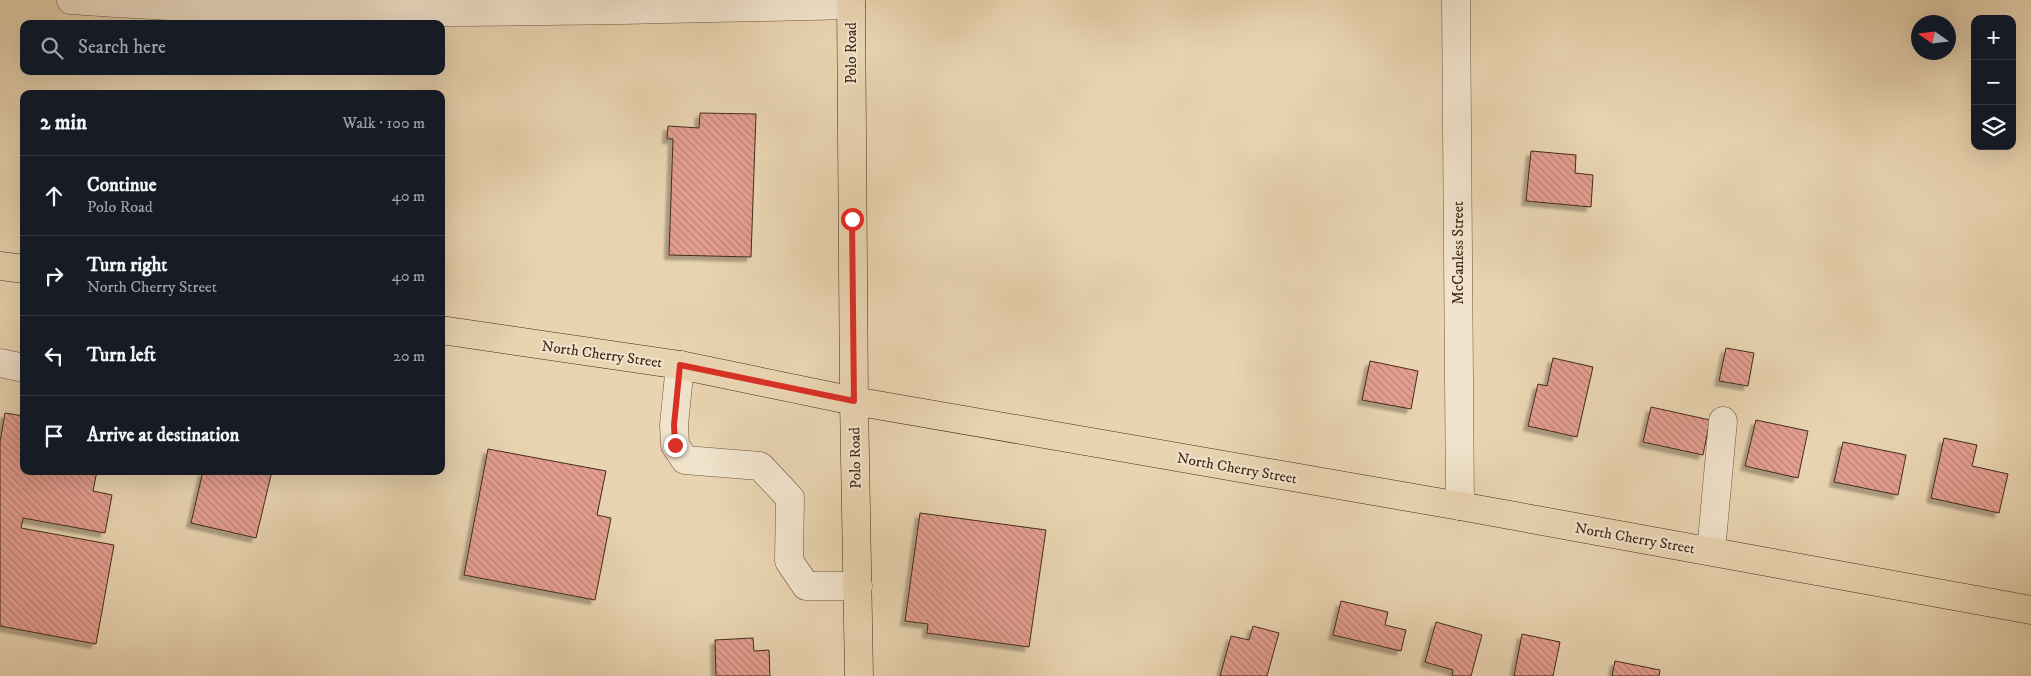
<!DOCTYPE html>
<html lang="en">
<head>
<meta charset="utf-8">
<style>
	:root { --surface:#171b24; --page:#242831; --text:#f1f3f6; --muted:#9ea1a6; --line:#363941 }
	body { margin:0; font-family:"IM FELL DW Pica",serif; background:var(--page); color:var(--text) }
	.controls { position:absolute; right:15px; top:15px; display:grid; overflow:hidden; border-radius:10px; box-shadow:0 5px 20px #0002 }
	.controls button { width:45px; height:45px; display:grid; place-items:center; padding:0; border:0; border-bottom:1px solid var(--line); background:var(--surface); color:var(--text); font:25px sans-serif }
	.compass { position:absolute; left:1911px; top:15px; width:45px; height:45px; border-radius:50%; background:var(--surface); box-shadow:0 5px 20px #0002; rotate:284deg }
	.stop { position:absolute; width:15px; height:15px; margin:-11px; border:4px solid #d93025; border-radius:50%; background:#fff }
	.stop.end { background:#d93025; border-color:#fff; box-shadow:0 1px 5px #0008 }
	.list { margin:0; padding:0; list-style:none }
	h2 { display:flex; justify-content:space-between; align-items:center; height:65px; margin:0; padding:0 20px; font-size:21px }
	h2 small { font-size:16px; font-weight:400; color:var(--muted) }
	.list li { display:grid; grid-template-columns:32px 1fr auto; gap:15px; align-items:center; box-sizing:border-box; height:80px; padding:0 20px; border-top:1px solid var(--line) }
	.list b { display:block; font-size:19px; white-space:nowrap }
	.list p { margin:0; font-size:16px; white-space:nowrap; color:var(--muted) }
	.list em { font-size:16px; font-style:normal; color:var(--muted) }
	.icon { flex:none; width:28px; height:28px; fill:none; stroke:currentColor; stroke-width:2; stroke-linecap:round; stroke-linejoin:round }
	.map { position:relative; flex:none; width:2031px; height:676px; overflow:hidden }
	.search { position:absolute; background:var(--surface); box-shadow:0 5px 20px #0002; left:20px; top:20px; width:425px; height:55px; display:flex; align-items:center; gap:12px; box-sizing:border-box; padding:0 18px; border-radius:10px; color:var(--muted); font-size:19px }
	.panel { position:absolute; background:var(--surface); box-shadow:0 5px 20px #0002; left:20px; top:90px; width:425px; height:385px; border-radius:10px }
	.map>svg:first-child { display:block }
</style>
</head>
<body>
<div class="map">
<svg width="2031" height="676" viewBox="0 0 2031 676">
	<defs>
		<pattern id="building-back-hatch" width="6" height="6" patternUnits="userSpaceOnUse" patternTransform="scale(1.25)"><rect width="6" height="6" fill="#e59f91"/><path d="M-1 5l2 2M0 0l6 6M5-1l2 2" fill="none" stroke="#bb8276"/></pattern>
		<filter id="shadow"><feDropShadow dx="-4.5" dy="4.5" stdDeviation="1" flood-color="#0004"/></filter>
	</defs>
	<rect width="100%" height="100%" fill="#e9d4b1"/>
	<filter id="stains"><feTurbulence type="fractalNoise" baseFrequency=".004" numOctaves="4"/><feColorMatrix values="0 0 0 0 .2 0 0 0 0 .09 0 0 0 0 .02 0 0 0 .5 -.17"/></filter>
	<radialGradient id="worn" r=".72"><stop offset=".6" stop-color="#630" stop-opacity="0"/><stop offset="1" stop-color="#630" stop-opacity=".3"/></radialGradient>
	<path fill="url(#building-back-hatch)" stroke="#422b1b" filter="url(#shadow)" d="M700,113L756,114L751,257L669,255L673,139H667L668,126L699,128Z
		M1531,151L1576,155L1575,173L1593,175L1591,207L1526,201Z
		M1726,348L1754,353L1748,386L1719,381Z
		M1553,358L1593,367L1577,437L1528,426L1538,384L1547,386Z
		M1370,361L1418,371L1411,409L1362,400Z
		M1651,407L1710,420L1703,455L1643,442Z
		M5,413L24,416V471H97L93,491L112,495L105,533L23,518L21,528L114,545L96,644L0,626V442Z
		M1756,420L1808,431L1798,478L1745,466Z
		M1944,438L1977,445L1972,466L2008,474L1999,513L1931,498Z
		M1843,442L1906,455L1898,495L1834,482Z
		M488,449L606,471L597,515L611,518L595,600L464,575Z
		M203,471H272L256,538L191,523Z
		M920,513L1046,530L1029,647L927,633L928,624L905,621Z
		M1341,601L1388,612L1385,625L1406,630L1401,651L1333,635Z
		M1436,622L1482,635L1471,676H1452L1453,670L1425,662Z
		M1253,626L1279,633L1267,676H1220L1231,636L1249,640Z
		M1522,634L1560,642L1553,676H1514Z
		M753,638L754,651L769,650L770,676H716L715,640Z
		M1615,661L1660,670L1659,676H1612Z"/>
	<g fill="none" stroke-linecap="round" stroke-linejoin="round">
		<g stroke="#6c5540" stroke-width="29">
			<path id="minor" d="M71,0C331,19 591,11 851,5
				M1456,0L1460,506
				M0,363L24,368
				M680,365L674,425L675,445L685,460L760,466L790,498L789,561L806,586H858
				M1711,551L1723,421"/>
		</g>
		<g stroke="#422b1b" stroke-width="29">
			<path id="major" d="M851,0L854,401L859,676
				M0,266L24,269
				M441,330L680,365L854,401L1460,506L2031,610"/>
		</g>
		<use href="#minor" stroke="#f1e3cc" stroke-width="28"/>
		<use href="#major" stroke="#e9d4b1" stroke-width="28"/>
	</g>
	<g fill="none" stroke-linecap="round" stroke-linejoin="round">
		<path stroke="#d93025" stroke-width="6" d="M675,445L674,425L680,365L854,401L852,219"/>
	</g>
	<g text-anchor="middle" stroke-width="4" stroke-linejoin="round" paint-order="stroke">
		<g font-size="15" fill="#422b1b" stroke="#f1e3cc">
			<text transform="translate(851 53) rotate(-90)" y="5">Polo Road</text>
			<text transform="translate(1458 253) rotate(-90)" y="5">McCanless Street</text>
			<text transform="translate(602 354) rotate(8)" y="5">North Cherry Street</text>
			<text transform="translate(855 458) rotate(-91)" y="5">Polo Road</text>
			<text transform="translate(1237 468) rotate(10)" y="5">North Cherry Street</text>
			<text transform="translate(1635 538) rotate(10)" y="5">North Cherry Street</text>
		</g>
	</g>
	<rect width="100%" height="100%" filter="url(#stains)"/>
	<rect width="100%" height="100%" fill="url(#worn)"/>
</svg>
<div class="controls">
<button>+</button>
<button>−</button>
<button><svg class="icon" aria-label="layers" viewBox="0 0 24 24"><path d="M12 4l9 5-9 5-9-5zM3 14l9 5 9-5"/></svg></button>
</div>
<svg class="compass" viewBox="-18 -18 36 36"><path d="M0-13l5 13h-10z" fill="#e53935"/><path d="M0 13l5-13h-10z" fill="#9ea1a6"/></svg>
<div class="stop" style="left:852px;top:219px"></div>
<div class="stop end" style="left:675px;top:445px"></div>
<div class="search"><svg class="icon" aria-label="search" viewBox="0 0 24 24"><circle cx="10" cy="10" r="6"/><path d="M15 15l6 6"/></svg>Search here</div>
<section class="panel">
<h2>2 min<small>Walk · 100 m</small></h2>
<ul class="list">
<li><svg class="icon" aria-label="ahead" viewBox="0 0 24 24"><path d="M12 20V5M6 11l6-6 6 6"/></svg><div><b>Continue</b><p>Polo Road</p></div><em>40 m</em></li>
<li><svg class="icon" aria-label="right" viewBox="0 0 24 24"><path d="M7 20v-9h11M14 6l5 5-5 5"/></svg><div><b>Turn right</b><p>North Cherry Street</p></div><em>40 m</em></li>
<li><svg class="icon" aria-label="left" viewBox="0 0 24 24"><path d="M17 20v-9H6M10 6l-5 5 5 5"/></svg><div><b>Turn left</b></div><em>20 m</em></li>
<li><svg class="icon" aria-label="arrive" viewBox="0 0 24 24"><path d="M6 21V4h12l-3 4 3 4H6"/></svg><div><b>Arrive at destination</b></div></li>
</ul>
</section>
</div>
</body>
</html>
